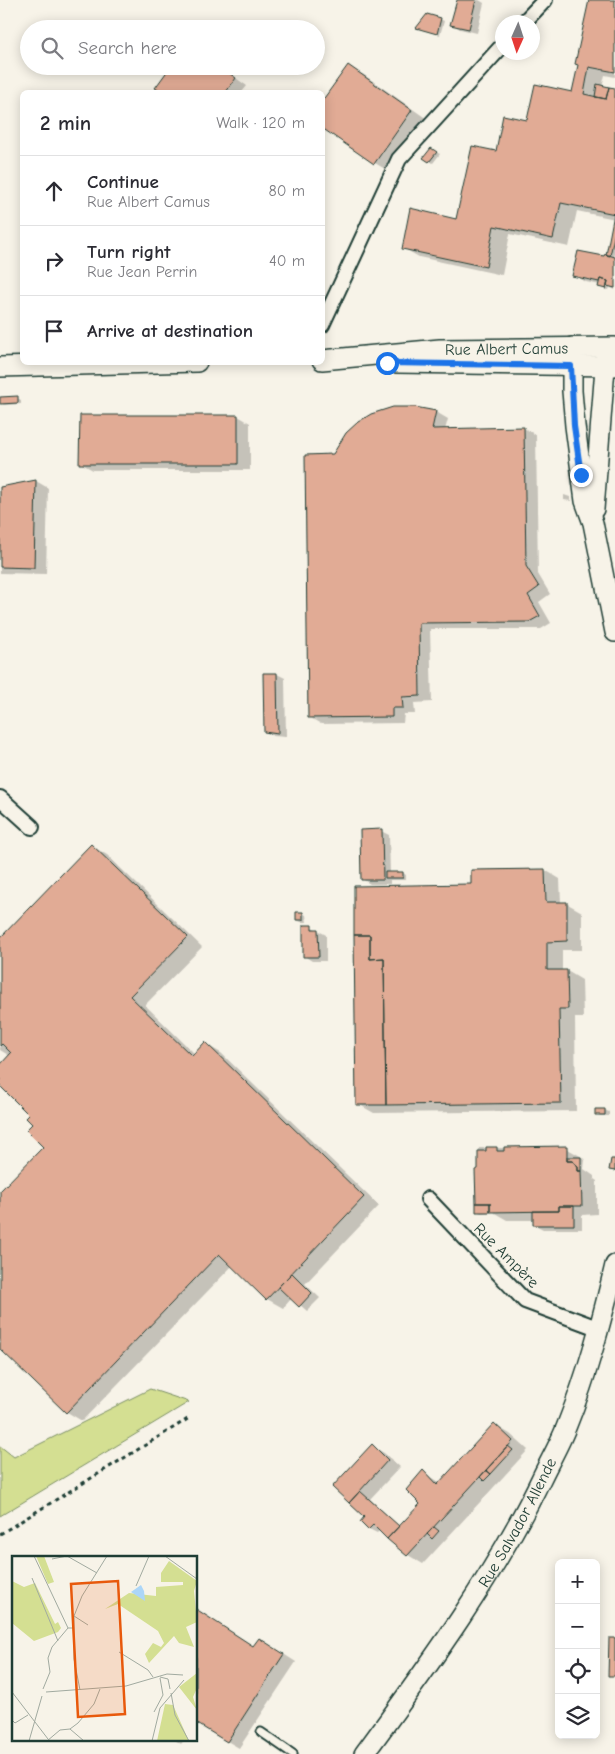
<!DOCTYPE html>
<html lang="en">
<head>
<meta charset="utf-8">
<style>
	:root { --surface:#fff; --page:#f7f7f7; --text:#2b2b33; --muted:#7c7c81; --line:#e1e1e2 }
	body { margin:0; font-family:"Comic Neue",sans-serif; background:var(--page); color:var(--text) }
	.controls { position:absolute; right:15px; bottom:15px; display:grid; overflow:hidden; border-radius:8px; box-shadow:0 2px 12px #0003 }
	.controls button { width:45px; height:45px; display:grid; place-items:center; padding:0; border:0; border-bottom:1px solid var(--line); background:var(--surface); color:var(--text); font:25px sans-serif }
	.compass { position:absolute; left:495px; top:15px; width:45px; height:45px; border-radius:50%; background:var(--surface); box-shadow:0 2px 12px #0003; rotate:183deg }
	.stop { position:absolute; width:15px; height:15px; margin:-11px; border:4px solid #1a73e8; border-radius:50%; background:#fff }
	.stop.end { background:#1a73e8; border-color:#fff; box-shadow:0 1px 5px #0008 }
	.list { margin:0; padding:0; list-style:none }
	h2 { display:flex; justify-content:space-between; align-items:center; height:65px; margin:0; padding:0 20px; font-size:21px }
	h2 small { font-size:16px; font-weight:400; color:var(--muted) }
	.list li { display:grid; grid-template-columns:32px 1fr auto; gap:15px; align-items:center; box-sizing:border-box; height:70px; padding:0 20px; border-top:1px solid var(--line) }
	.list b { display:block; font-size:19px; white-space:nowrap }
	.list p { margin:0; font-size:16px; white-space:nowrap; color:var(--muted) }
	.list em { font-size:16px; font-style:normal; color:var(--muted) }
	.icon { flex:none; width:28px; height:28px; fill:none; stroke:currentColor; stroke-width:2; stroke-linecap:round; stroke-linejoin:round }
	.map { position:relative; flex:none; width:615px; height:1754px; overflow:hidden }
	.search { position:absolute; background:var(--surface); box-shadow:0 2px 12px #0003; left:20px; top:20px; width:305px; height:55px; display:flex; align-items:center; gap:12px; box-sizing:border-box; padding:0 18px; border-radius:28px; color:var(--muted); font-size:19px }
	.panel { position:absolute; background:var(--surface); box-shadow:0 2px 12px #0003; left:20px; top:90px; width:305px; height:275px; border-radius:8px }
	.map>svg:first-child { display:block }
</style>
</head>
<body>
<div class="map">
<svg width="615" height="1754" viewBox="0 0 615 1754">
	<rect width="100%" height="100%" fill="#f7f3e8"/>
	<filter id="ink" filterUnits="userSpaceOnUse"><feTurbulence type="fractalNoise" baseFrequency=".02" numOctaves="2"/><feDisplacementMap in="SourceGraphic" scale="10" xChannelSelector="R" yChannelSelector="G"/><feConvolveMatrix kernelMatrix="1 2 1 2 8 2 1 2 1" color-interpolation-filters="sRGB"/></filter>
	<g filter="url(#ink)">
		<path fill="#d4df92" stroke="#7a8e63" d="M150,1389L189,1402L0,1516V1446L14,1457Z"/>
		<path fill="#0003" d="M458,0H479L484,3L477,33L460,29L452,24Z
			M590,0H615V77L605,75L602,87L615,90V251L614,258L607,254L615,219L577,211L569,247L510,234L502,275L419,257L403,248L457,220L497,153L528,121L573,93Z
			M440,19L444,21L440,35L418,28Z
			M172,66H219L247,86L242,92H154Z
			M349,66L364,75L427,119L390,172L375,163Z
			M432,150L440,154L433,163L425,158Z
			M615,258V290L610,287L609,290L603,289L600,285L586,282L574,275Z
			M17,398L21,400V404L4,405L0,403Z
			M415,408L436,412L448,419L445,430L524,428L536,435L538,574L550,594L539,602L551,623L541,629H430L432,702L414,703L415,714H404L403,723L321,724L309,717L334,455Z
			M238,416L250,423V470H93L80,463Z
			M36,481L48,488L46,574L0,573V488Z
			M564,495L570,497L571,501L564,500Z
			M277,674L285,678L286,737L273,736L265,732Z
			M381,831L389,835L390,874L403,873L406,875V880H390V884H370L362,879Z
			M92,846L107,855L202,947L145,1005L195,1054L205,1044L221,1053L379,1206L305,1284L320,1298L307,1311L292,1298L283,1308L267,1299L233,1265L82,1421L67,1412L0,1347V1193L45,1147L31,1115L0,1085V1067L10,1056L0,1050V940Z
			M545,870L560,879L561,903H566L582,912V950H562V971H567L582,980L583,1018H575L576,1111L374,1113L358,1104L472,885Z
			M303,913L306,915L307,922H301L297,920Z
			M304,927H312L326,935V961H312L304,956Z
			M596,1110H605L609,1112V1116H600L596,1114Z
			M479,1148H566L582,1157L585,1160L584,1169L594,1176V1179L597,1181V1214L582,1215V1229H543L535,1225V1220H507L493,1212L481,1213L477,1211Z
			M495,1425L510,1434L528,1450L423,1564L408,1555L380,1530L377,1533L369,1529L366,1517L334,1487L372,1446L384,1453L400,1467L370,1499L400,1527L422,1504L423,1472L441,1483Z
			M271,1646L296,1662L239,1748L227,1741L254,1648Z
			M175,1740H184L181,1744Z"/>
		<path fill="#e1ab95" stroke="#1f3d34" d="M457,0H476L469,29L450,25Z
			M589,0H615V72L589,67L584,94L606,99L609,87L615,88V214L561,203L553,239L494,226L486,267L402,249L410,208L456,219L472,146L496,151L503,115L527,120L535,84L572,92L578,65L575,64Z
			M427,14L441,18L437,34L416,28Z
			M348,65L412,110L374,164L322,128V101Z
			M171,66H219L236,78L226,92H162L155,88Z
			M597,84L609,87L606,99L595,97Z
			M431,148L437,152L429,162L423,158Z
			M614,214L615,232L610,256L606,255Z
			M578,251L604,256L605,254L615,257V288L607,286L608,281L600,279L599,282L572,276Z
			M600,279L608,281L606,289L598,287Z
			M18,396V403L0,404V397Z
			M393,407H415L436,411L432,429L524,427L526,566L539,587L528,595L540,616L529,622L419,623L420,696L402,697L403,708H392V717L308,718L305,455L333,454L346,433L358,422L371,414Z
			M80,415H238V464H79Z
			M36,480L34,568L0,567V487Z
			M263,673H277L278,734L264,732Z
			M382,829L383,880H361L360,830Z
			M91,844L188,937L130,996L192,1056L205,1042L364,1197L266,1300L219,1254L66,1413L0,1349V1191L43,1147L26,1130L32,1124L26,1118L29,1115L0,1086V1065L11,1053L2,1044L0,1046V938Z
			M545,869L546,902H567V941L547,942V970H567L568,1009H559L561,1103L386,1105L384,958L370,959V935H354V886L471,884V870Z
			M385,872H403V878H385Z
			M296,912H303V920H296Z
			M303,925H312V929H318L319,957H303Z
			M354,935H370V959L384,958L386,1105H356Z
			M595,1109H605V1115H595Z
			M567,1146V1161H572L578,1166V1171H581L582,1206H559V1211L490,1212V1203H476L475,1170L478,1169V1151H486V1147H497V1151H504V1147Z
			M567,1157H581V1171H578V1166L572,1161H567Z
			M611,1159H615V1171L609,1170Z
			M476,1203H490V1212H476Z
			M559,1206H574V1225H533V1211H559Z
			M292,1273L312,1293L299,1307L278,1287Z
			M494,1423L513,1441L407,1556L387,1539L420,1504L406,1490L423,1470L437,1485Z
			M372,1444L388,1460L349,1503L332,1487Z
			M508,1446L513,1450L491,1474L486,1470Z
			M486,1470L491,1474L484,1481L480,1477Z
			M360,1491L399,1526L387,1539L373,1525L368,1530L360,1522L364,1517L349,1503Z
			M434,1527L439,1531L432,1539L427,1534Z
			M196,1609L253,1646L259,1638L284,1654L227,1742L196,1723Z
			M609,1638H615V1676H608Z"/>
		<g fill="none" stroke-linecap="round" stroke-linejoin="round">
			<g stroke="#1f3d34" stroke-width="11">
				<path id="lane" d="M261,1732L293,1754"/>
			</g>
			<g stroke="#1f3d34" stroke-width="18">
				<path id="street" d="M524,22L545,0
					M322,325L399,159L502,46
					M0,798L32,827
					M428,1199L525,1301L600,1329"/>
			</g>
			<g stroke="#1f3d34" stroke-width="22">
				<g id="secondary">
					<path d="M572,347V391L575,426L585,501L593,523L615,632"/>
					<path id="s1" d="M322,360L440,349L615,347"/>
					<path d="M396,363L615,366"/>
					<path d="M0,367L197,362"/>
					<path d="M594,509L606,355"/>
					<path id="s2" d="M364,1754C430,1664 496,1574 544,1473C552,1457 561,1441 567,1425C588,1373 602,1319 615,1265"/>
				</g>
			</g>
			<path stroke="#1f3d34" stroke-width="3" stroke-dasharray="4 4" stroke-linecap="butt" d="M0,1534L191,1417"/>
			<use href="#lane" stroke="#f7f3e8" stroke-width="7"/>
			<use href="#street" stroke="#f7f3e8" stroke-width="14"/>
			<use href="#secondary" stroke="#f7f3e8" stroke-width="19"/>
		</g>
	</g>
	<g fill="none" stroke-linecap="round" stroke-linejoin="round" filter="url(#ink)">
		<path stroke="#1a73e8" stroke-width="6" d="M387,363L571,366L574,426L581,475"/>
	</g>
	<g text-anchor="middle" stroke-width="4" stroke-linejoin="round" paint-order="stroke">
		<g font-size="16" fill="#1f3d34" stroke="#f7f3e8">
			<text dy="6" stroke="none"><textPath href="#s1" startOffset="185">Rue Albert Camus</textPath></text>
			<text transform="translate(507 1255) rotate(45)" y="6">Rue Ampère</text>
			<text dy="6" stroke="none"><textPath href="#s2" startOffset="278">Rue Salvador Allende</textPath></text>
		</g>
	</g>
	<g transform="translate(12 1556)">
		<rect width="185" height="185" fill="#f7f3e8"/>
		<path d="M24,0H32L42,26L36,28ZM157,5L185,25L182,35L185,66L174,71L182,91L167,87L162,80L137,107L133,98L141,87L149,91L152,87L146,75L106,48L93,53L117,37L144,40V31L171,29V26H149V17ZM0,25L12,31L23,27L45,72L43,68L46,66L49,72L46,76L22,85L0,67ZM185,117V132L181,141L185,154L167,131ZM153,148L161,149L177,185H145Z" fill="#d4df92"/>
		<path d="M129,29L132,35L133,45L119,36Z" fill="#acd6f8"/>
		<path fill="none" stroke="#a1aaa0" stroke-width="1" d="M22,0L56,72M153,0L185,23M40,3L55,0L85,17M20,22L46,85M124,30L137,0M62,60L76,69M107,96L136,114L141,121M148,121L156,123L158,133M31,133L38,116L36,102L40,91L56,72H61M68,134L62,103V60L70,40L95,0M0,136L36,183M34,136L114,130L155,118L171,119M159,137L163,159L177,185M142,156L151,139L148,122M0,164L3,167L16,159M58,173L72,185M17,185L30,140M35,185L48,174L58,173L66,167L82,148L88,133M140,185L148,152L172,124"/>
		<path fill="#e8590c" fill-opacity="0.15" stroke="#e8590c" stroke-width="2.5" d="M106,25L113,158L66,161L59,28Z"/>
		<rect width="185" height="185" fill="none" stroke="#1f3d34" stroke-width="2.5"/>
	</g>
</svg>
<div class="controls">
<button>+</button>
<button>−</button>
<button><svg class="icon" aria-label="locate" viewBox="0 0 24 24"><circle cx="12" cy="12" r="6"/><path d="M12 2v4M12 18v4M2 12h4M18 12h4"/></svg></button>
<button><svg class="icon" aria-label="layers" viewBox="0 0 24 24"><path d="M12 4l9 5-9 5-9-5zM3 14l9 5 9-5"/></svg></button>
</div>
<svg class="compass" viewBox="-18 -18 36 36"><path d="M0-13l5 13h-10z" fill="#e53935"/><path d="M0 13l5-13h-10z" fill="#7c7c81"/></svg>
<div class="stop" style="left:387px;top:363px"></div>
<div class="stop end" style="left:581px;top:475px"></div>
<div class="search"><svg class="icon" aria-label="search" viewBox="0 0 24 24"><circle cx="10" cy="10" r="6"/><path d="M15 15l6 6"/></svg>Search here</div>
<section class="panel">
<h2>2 min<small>Walk · 120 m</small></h2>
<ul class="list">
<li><svg class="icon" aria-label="ahead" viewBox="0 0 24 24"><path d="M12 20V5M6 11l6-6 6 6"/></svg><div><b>Continue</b><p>Rue Albert Camus</p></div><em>80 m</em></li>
<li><svg class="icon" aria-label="right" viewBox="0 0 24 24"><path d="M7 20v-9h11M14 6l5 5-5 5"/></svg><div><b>Turn right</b><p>Rue Jean Perrin</p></div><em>40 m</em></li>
<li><svg class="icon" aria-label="arrive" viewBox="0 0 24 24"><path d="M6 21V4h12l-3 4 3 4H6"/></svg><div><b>Arrive at destination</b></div></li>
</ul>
</section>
</div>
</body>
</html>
